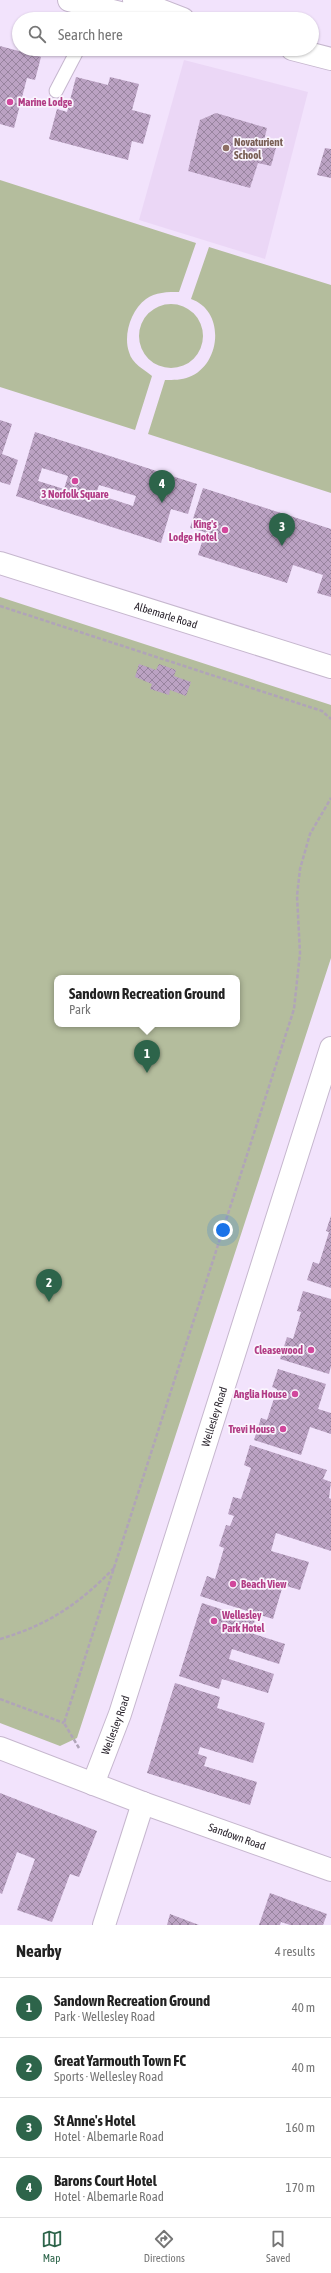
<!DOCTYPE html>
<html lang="en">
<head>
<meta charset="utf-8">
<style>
	:root { --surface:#fff; --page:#f2f2f2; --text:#222; --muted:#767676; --line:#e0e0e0; --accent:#2d644a }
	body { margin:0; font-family:"Asap Condensed",sans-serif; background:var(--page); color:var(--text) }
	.you { position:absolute; left:223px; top:1230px; width:14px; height:14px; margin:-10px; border:3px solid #fff; border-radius:50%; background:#1a73e8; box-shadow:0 0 0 6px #1a73e833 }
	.badge { display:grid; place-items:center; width:26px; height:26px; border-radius:50%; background:var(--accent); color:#fff; font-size:13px; font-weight:700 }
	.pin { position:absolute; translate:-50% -33px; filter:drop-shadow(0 1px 2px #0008) }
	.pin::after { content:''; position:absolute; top:21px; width:14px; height:12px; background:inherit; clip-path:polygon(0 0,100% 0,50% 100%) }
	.popup { position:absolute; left:54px; top:975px; width:186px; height:52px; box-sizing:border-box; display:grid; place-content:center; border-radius:8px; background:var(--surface); filter:drop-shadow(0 1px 3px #0005); font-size:13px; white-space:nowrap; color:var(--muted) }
	.popup b { font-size:15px; color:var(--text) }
	.popup::after { content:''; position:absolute; left:50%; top:100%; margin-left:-8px; border:8px solid transparent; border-top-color:var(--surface) }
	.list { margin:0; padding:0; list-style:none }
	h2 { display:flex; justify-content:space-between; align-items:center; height:52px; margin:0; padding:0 16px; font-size:17px }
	h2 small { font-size:13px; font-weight:400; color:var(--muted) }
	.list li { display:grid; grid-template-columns:26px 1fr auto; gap:12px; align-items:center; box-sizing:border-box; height:60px; padding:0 16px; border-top:1px solid var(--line) }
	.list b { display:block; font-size:15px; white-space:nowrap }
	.list p { margin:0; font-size:13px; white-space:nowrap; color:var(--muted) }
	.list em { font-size:13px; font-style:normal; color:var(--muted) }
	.icon { flex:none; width:22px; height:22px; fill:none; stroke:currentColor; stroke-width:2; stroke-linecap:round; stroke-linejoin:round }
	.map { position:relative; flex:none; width:331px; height:1925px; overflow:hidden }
	.search { position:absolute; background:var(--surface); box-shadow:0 1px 3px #0004; left:12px; right:12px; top:12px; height:44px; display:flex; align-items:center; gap:10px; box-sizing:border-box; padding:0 14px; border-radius:22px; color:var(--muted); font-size:15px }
	.sheet { height:292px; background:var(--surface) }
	nav { display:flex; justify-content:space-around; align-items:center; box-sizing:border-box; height:56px; border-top:1px solid var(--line); background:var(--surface); font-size:11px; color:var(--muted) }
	nav a { display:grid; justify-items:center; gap:2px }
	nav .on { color:var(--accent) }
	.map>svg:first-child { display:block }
</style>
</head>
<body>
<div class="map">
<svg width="331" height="1925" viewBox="0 0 331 1925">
	<defs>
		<pattern id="building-cross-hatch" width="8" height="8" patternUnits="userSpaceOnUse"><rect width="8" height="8" fill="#bba2c3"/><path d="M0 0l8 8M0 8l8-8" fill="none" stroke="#98849f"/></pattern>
	</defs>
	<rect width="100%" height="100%" fill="#f2e3fc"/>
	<path fill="#ebd7f6" d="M184,60L308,92L265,259L139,220Z"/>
	<path fill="#b4bd9d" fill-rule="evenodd" d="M0,180L196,243L179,292C168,292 155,292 146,299C131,310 123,335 129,352C132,364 144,369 152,376L135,430L0,387Z
		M209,247L331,285V493L148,434L165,380C173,380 182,380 189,377C221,365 226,311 191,299Z
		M139 336a32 32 0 1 1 64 0a32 32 0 1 1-64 0Z
		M0,597L331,705V958L77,1738L60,1746L0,1723ZM57,978H237V1024H57Z"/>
	<path fill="url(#building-cross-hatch)" fill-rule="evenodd" d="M0,46L41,57L35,80L27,78L14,128L0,124Z
		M76,77L108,85L110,77L139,84L132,110L151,115L143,144L132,141L128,160L49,139L57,109L67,112Z
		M216,113L267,128L263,144L276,148L271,166L258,163L250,188L188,171L200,120Z
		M325,148L331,149V178L317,175Z
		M0,420L12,424L2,454L18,460L10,485L0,482Z
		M35,432L197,484L188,514L171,509L161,543L16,496ZM42,468L68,476L64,489L38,481ZM99,485L136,496L133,506L96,494Z
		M203,488L331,529V597L317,593L323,575L293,565L287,583L198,555L205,532L190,528Z
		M139,664L156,670L159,664L176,670L174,676L191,682L186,696L170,690L169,695L150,689L152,684L135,677Z
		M331,1216V1288L307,1280L313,1262L319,1264L329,1232L326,1231Z
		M303,1291L331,1299V1366L329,1374L280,1359L287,1337L293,1339L301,1312L297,1311Z
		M278,1369L326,1384L318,1409L331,1413V1434L310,1427L301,1455L254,1440L261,1418L267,1420L277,1389L272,1387Z
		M250,1445L327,1470L323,1479L331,1482L329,1498L331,1499V1551L276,1533L271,1551L309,1562L300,1590L283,1585L273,1619L200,1596L207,1576L215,1579L224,1548L219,1546L226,1525L230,1526L234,1516L228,1514L233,1497L241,1499L251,1468L244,1465Z
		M202,1603L255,1620L251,1633L285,1644L279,1664L232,1649L229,1659L274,1674L268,1693L222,1679L219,1689L179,1676Z
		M175,1683L220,1697L217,1708L265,1723L253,1763L200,1747L198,1754L207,1757L204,1766L257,1782L250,1805L147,1773Z
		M0,1793L97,1831L79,1877L70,1874L52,1922L17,1910L35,1859L17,1852L2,1894L0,1893Z
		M270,1893L327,1914L323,1925H290L281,1922L280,1925H259Z
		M170,1914L199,1925H167Z"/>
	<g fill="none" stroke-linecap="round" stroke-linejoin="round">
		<g stroke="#c6b7ce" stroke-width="15">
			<path id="lane" d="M56,91L78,49"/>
		</g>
		<g stroke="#c6b7ce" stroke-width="24">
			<g id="street">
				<path id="s1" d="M0,563L331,667"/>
				<path id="s2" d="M0,1748L143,1803L331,1870"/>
				<path id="s3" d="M93,1784L120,1714L331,1048"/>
				<path d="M104,1925L143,1803"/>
			</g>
		</g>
		<g stroke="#c6b7ce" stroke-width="24">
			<path id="secondary" d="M69,0L140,18L161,19
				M134,0L183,19
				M292,49L331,59"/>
		</g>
		<path stroke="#b0a4b8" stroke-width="2.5" stroke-dasharray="4 2" stroke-linecap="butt" d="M0,606L322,711L331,719
			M0,1639C48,1625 79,1604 114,1568
			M0,1699L64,1723
			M79,1748L64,1723L294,1009L300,953L297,896L300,869L310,834L331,798"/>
		<use href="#lane" stroke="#fff" stroke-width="13"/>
		<use href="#street" stroke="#fff" stroke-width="22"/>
		<use href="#secondary" stroke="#fff" stroke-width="22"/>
	</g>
	<g fill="#d1479c" stroke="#faf4fe" stroke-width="1.5">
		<circle cx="10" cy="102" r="4"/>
		<circle cx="75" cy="481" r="4"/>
		<circle cx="225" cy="530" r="4"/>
		<circle cx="311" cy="1350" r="4"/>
		<circle cx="295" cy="1394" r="4"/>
		<circle cx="283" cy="1429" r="4"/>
		<circle cx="233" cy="1584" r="4"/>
		<circle cx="214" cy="1621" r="4"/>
	</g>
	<circle fill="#8d6e63" stroke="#faf4fe" stroke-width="1.5" cx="226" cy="148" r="4"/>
	<g text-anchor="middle" stroke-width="3.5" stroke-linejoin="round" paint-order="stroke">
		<g font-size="11" font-weight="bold" fill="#b23c85" stroke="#faf4fe" text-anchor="end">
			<text x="18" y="106" text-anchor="start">Marine Lodge</text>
			<text x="75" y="498" text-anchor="middle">3 Norfolk Square</text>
			<text x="217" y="528">King's<tspan x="217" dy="13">Lodge Hotel</tspan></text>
			<text x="303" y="1354">Cleasewood</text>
			<text x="287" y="1398">Anglia House</text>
			<text x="275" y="1433">Trevi House</text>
			<text x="241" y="1588" text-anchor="start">Beach View</text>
			<text x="222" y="1619" text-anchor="start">Wellesley<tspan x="222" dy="13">Park Hotel</tspan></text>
		</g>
		<g font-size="11" font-weight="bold" fill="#785e54" stroke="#faf4fe" text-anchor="start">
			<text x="234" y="146">Novaturient<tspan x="234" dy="13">School</tspan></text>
		</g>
		<g font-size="11" fill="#2a242d" stroke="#faf4fe">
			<text dy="4" stroke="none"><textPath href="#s1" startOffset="174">Albemarle Road</textPath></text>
			<text dy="4" stroke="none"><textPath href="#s3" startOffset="387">Wellesley Road</textPath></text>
			<text dy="4" stroke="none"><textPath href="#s3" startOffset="63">Wellesley Road</textPath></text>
			<text dy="4" stroke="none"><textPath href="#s2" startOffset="253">Sandown Road</textPath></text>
		</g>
	</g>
</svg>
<div class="you"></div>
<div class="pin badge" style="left:147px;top:1073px">1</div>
<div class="popup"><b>Sandown Recreation Ground</b>Park</div>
<div class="pin badge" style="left:49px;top:1302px">2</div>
<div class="pin badge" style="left:282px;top:546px">3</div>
<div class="pin badge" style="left:162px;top:503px">4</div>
<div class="search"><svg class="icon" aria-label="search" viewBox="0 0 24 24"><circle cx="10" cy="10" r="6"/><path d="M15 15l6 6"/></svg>Search here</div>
</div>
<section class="sheet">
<h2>Nearby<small>4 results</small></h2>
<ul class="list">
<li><span class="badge">1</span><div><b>Sandown Recreation Ground</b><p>Park · Wellesley Road</p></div><em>40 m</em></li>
<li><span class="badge">2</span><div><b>Great Yarmouth Town FC</b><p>Sports · Wellesley Road</p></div><em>40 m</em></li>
<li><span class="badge">3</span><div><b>St Anne's Hotel</b><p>Hotel · Albemarle Road</p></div><em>160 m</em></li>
<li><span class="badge">4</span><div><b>Barons Court Hotel</b><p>Hotel · Albemarle Road</p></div><em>170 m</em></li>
</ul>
</section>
<nav>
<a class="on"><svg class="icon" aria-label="map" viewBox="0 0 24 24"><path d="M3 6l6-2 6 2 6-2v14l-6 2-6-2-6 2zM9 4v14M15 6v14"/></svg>Map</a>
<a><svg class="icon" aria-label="directions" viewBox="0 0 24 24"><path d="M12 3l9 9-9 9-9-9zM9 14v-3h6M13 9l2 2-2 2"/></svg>Directions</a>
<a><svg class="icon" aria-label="saved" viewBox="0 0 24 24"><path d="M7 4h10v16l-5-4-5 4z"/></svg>Saved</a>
</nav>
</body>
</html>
